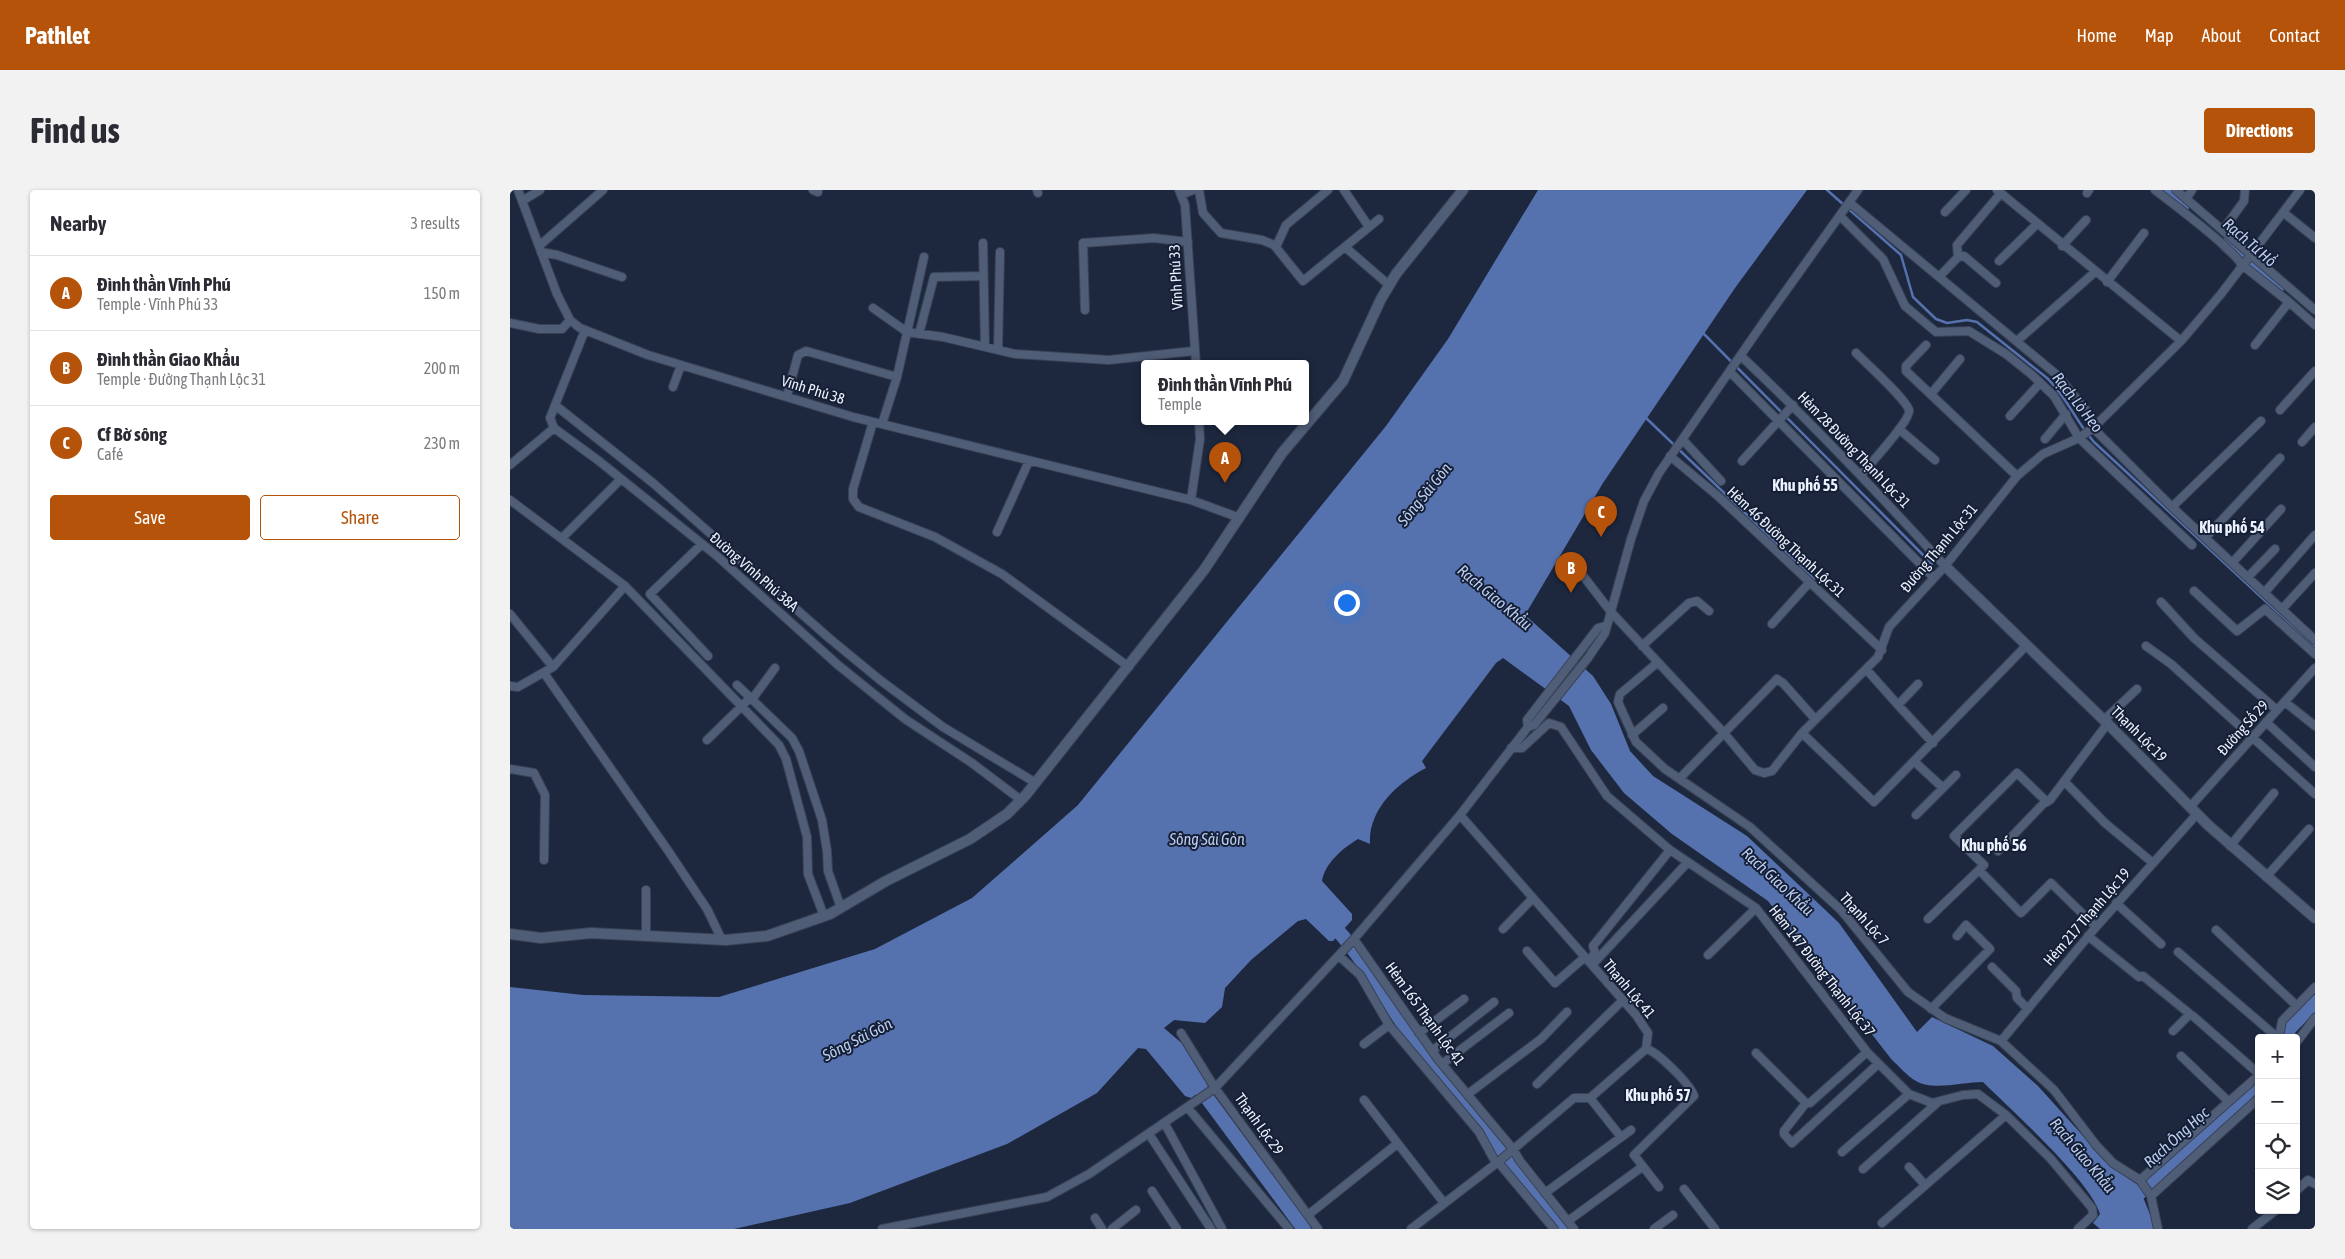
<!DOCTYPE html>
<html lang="en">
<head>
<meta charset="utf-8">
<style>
	:root { --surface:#fff; --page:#f2f2f3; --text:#2b2b33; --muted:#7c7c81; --line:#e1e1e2; --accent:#b45309 }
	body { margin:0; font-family:"Asap Condensed",sans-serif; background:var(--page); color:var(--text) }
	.controls { position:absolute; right:15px; bottom:15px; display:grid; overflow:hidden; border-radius:5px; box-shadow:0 1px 4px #0004 }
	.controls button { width:45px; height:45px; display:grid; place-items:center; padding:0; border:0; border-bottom:1px solid var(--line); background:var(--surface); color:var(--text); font:25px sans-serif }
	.you { position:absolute; left:836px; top:412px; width:18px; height:18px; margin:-12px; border:4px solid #fff; border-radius:50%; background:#1a73e8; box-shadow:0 0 0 8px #1a73e833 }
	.badge { display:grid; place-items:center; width:32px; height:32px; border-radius:50%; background:var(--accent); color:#fff; font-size:16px; font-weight:700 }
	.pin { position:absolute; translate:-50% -41px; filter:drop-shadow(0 1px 2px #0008) }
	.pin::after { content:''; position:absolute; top:26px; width:18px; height:15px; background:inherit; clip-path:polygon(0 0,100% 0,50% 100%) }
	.popup { position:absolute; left:631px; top:170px; width:168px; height:65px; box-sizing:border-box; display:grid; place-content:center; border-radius:5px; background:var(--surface); filter:drop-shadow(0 1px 4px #0005); font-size:16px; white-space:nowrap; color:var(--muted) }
	.popup b { font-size:19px; color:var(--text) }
	.popup::after { content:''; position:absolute; left:50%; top:100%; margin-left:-10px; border:10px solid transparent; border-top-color:var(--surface) }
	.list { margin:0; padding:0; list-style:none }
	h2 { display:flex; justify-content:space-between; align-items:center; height:65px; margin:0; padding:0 20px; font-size:21px }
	h2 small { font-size:16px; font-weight:400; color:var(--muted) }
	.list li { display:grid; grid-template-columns:32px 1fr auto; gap:15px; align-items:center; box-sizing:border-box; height:75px; padding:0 20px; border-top:1px solid var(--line) }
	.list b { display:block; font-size:19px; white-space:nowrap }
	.list p { margin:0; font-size:16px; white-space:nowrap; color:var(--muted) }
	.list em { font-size:16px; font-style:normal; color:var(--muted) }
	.actions { display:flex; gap:10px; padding:15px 20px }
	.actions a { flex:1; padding:11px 0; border:1px solid var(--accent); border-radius:5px; text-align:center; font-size:18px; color:var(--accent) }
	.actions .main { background:var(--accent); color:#fff }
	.icon { flex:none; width:28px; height:28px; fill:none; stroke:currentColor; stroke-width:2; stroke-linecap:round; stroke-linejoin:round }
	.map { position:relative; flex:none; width:1805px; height:1039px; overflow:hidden; border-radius:5px }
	header { display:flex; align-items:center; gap:30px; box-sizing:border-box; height:70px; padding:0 25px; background:var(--accent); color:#fff }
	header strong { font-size:24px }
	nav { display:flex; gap:28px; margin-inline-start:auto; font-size:18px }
	.intro { display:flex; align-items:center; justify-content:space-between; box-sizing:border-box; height:120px; padding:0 30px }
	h1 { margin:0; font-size:35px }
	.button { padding:12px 22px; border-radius:5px; background:var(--accent); color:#fff; font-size:18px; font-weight:700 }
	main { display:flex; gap:30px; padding:0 30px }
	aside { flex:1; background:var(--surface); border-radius:5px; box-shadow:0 1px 4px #0004 }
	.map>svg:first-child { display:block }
</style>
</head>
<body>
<header>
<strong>Pathlet</strong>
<nav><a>Home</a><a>Map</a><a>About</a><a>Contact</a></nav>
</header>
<div class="intro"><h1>Find us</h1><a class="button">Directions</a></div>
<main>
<aside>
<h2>Nearby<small>3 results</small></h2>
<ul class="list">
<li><span class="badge">A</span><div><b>Đình thần Vĩnh Phú</b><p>Temple · Vĩnh Phú 33</p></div><em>150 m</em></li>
<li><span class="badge">B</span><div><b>Đình thần Giao Khẩu</b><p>Temple · Đường Thạnh Lộc 31</p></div><em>200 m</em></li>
<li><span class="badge">C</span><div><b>Cf Bờ sông</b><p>Café</p></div><em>230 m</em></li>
</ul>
<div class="actions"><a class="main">Save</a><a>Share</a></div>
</aside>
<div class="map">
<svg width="1805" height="1039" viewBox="0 0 1805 1039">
	<rect width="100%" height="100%" fill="#1d283f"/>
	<path fill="#5672ae" d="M1028,0H1297L1225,98L1093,293L1015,425L1083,486L1101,514L1120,561L1143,586L1237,646L1329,733L1407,842L1422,827L1483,856L1528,896L1601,977L1628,995L1646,1039H1590L1583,1033L1590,1024C1581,991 1500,919 1473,892C1453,892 1422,901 1406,891C1397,886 1389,876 1382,870L1258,711L1162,644L1114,603L1081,560L1059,516L993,468L986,473L912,571L916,578C887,593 858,620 860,654L848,649C833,658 815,673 812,691L842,724V730L823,751H819L796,729L788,731L741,770L715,798L712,817L695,833L664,830L654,838L675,856L698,890V896L681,908L675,906L636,859L628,858L587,903L497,954L340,1013L224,1039H0V797L73,805L209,807L365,759L462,708L568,615L876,236L938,149Z"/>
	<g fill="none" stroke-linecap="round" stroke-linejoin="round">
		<path stroke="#5672ae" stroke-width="2.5" d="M1317,0L1391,65L1403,107L1426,129L1437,133L1457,130L1467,132L1537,188C1557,207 1566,232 1584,252L1805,457
			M1192,142L1422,374
			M1135,227L1304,389"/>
		<path stroke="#5672ae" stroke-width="14" d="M1652,0L1672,17
			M1716,55L1767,98
			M818,730C850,762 871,802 896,838C943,908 1001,973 1054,1039
			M1777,848L1779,839L1805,812
			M680,885L794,1039
			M1617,1014L1749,896"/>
		<g stroke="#394255" stroke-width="10">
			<path id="minor" d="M8,0L47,104L60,130L70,138L138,165L343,227L681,310L730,328
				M303,0L308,2
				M527,0L528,3
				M669,0L675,15L686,174
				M689,0L693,23L711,43L752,50L764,55L793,91L869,29
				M834,0L859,37
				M1487,0L1671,151
				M1645,0C1661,12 1724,60 1731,74L1779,112L1745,155
				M1666,0L1805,120
				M1577,3L1579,0
				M671,5L683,0
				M1676,9L1682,0
				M12,11L30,0
				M1340,13L1547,185L1580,225L1583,238L1662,317L1805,450
				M1435,22L1456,0
				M1774,23L1805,48
				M1330,26L1373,69L1395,116L1426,142L1459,141L1496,164L1521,184L1544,206L1569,248L1682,355
				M1713,40L1734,11L1735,0
				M473,53L475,157
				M29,56L93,0
				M1552,56L1576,30
				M766,57L776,35L818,0
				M835,57L879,95
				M31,62L47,65L112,87
				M1448,67L1447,55L1491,3
				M1489,71L1527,34
				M1429,87L1448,67L1454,66L1486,93
				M1597,92L1634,43
				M1779,112L1805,135
				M363,118L397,142L433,147L505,164L599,170L684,161
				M575,120L573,53L644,48L678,52
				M0,133L29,139H52L60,130
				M75,140L40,228L44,238L89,271L207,366L328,475L395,529L462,573L511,610
				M409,144L424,87L473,86
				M1507,151L1585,82
				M1416,155L1396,176V181L1507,286
				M488,160L490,62
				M1346,163C1357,174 1395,208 1399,220C1401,230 1359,275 1351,285
				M1231,166C1302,233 1369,304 1435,376
				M1220,182L1424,388
				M163,197L171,175
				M1421,204L1450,169
				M277,206L288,165L296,161L387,187L414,67
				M45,215L143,293L319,448L370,490L433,537L526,593
				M1770,220L1805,181
				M1500,226L1530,193
				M363,232L343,299V309L349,317L425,347L492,384L619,477
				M372,234L387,187
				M1389,239L1425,270
				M1535,249L1556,224
				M1173,250L1211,291
				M1792,252L1805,237
				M1160,266L1209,307L1372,460
				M1232,271L1283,215
				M0,275L44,238
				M0,310L115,396
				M681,310L690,249L689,232
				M1662,317L1751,231
				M487,342L519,271
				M1696,347L1770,268
				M52,348L111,289
				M192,354L140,404L198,466
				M1723,372L1771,319
				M1064,374L1101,422L1214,543L1245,580L1254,583L1262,581L1292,543L1368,467L1379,437L1435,376L1507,286L1533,264L1569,248L1583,238L1671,151L1711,104L1790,0
				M1738,387L1765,359
				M1684,401L1727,441L1755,419L1805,464
				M1755,402L1805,345
				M1651,412L1684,448L1767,520
				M1773,418L1805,383
				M0,424L43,477
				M1262,434L1299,393
				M1132,456L1179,413L1187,411L1199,421
				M1636,456L1661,474L1805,604
				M1147,473L1110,504L1108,512L1126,552L1155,579L1240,637L1331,720L1398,802L1435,828L1491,851L1544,900L1586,955L1603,973L1630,990L1641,1006L1648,1039
				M1356,479L1388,515L1408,494
				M34,483L159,662L197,719L212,750
				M227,495L282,548L289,561L312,630L317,661L318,681L331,718
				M0,496L8,497L43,477L115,396L269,555L276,569L297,647L298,684L314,726
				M243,508L265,478
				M1775,512L1805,536
				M1388,515L1423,553
				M1594,530L1627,499
				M1756,532L1805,577
				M1018,537L1017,530L1088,438L1095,436
				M1292,543L1364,612L1516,456
				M1122,545L1153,518
				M197,550L241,507
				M1001,558H1012L1039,533L1051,537L1097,606L1160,660L1246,718L1357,862L1399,904L1422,913L1453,905L1468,904L1496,925L1540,968L1582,1018L1583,1025L1568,1039
				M1405,572L1433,598
				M0,579L24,583L35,605L34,670
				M1170,588L1267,489L1273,493L1305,529
				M1554,591L1595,633L1643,673
				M1537,612L1507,583L1444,646L1474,675L1469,680L1511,723L1541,693L1586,737
				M1680,617L1805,478
				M1406,625L1446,585
				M1720,656L1764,603
				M1488,661L1533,614L1540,610L1598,533
				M1756,687L1799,639
				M136,700V746
				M1606,713L1651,754
				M1418,729L1469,680
				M993,739L1023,708
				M1706,740L1787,816
				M1578,746L1629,787L1633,786L1680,824L1663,841
				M844,749L927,868L1003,959L1010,971L1064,1039
				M1017,761L1045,793L1075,767
				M1668,762L1768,848
				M1198,765L1246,718
				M829,766L850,785L879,835L854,854
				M1079,771L1085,763L1083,756L1160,660
				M1082,775L1178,672
				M1482,777L1506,801L1507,808L1518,819
				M1421,819L1480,759L1456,735L1447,746
				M1683,826L1749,884
				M879,835L969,942L986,973
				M671,843L705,898L808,1039
				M909,843L954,809
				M1769,848L1772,831L1805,797
				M1491,851L1586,737L1687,624
				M1786,853L1805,828
				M1136,859C1146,860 1181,895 1184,906L1124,965L1149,997
				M922,861L984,812
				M1246,863L1296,913H1300L1357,862
				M1671,866L1718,911
				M932,874L999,823
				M1027,894L1113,810
				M958,904L1031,849L1057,822
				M1080,908L1111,947
				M854,910L934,1013
				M1296,913L1274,941V944L1282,953L1368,874
				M678,918L779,1039
				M655,934L712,1039
				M639,944L701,1039
				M1332,962L1399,904
				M988,972L1044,1039
				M1399,977L1415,995
				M1353,979L1428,912
				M1630,990L1749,885
				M1174,999L1205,1039
				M642,1001L667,1039
				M1786,1001L1798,990L1805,994
				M1035,1003L1121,940
				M1641,1006L1749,908
				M798,1025L887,954
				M585,1028L592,1039
				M1058,1031L1132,977
				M1372,1033L1496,925
				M372,1039L537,1007L579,984L705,898L844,749L950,625L1018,537L1024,535L1078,468L1095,443L1121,349L1134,311L1149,283L1255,130L1348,0
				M602,1039L626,1020
				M901,1039L988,972L1064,908H1080L1136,859L1138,843L1126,825L950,625
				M1144,1039L1163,1025
				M1742,1039L1766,1020"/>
		</g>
		<g stroke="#394255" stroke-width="12">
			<path id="tertiary" d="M1435,376L1601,537L1698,635L1805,728
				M0,744L31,748L81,743L216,750L257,746L320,724L376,691L460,649L497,624L515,606L694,380L772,263L833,191L871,109L886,84L953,0"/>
		</g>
		<use href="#minor" stroke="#505d77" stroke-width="8"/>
		<use href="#tertiary" stroke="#505d77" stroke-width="10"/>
	</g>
	<g text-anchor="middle" stroke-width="4" stroke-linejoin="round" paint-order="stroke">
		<g font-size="15" fill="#ebf2fe" stroke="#141e34">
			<text transform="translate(666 87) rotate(-93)" y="5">Vĩnh Phú 33</text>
			<text transform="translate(303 200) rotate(17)" y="5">Vĩnh Phú 38</text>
			<text transform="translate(1344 260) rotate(46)" y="5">Hẻm 28 Đường Thạnh Lộc 31</text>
			<text transform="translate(1276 352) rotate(43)" y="5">Hẻm 46 Đường Thạnh Lộc 31</text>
			<text transform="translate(1429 358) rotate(-50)" y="5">Đường Thạnh Lộc 31</text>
			<text transform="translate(244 382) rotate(41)" y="5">Đường Vĩnh Phú 38A</text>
			<text transform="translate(1733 538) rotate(-48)" y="5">Đường Số 29</text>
			<text transform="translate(1629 544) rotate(45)" y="5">Thạnh Lộc 19</text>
			<text transform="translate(1577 727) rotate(-49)" y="5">Hẻm 217 Thạnh Lộc 19</text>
			<text transform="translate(1354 729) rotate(48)" y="5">Thạnh Lộc 7</text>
			<text transform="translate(1312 781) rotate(52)" y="5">Hẻm 147 Đường Thạnh Lộc 37</text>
			<text transform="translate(1119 799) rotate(50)" y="5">Thạnh Lộc 41</text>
			<text transform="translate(915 824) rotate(54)" y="5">Hẻm 165 Thạnh Lộc 41</text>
			<text transform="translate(749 934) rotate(54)" y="5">Thạnh Lộc 29</text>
		</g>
		<g font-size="16" font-style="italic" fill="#bccdf0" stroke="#141e34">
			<text transform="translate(1740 52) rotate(41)" y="6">Rạch Tư Hổ</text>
			<text transform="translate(1568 212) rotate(52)" y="6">Rạch Lò Heo</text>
			<text transform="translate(914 304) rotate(-51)" y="6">Sông Sài Gòn</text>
			<text transform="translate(985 407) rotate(40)" y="6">Rạch Giao Khẩu</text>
			<text x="697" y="655">Sông Sài Gòn</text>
			<text transform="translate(1268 691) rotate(43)" y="6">Rạch Giao Khẩu</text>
			<text transform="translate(347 849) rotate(-27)" y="6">Sông Sài Gòn</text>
			<text transform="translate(1666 947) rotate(-42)" y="6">Rạch Ông Học</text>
			<text transform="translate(1573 965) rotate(50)" y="6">Rạch Giao Khẩu</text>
		</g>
		<g font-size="16" font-weight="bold" fill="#ebf2fe" stroke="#141e34">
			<text x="1295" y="301">Khu phố 55</text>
			<text x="1722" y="343">Khu phố 54</text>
			<text x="1484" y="661">Khu phố 56</text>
			<text x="1148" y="911">Khu phố 57</text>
		</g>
	</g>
</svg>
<div class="controls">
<button>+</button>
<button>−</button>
<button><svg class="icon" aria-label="locate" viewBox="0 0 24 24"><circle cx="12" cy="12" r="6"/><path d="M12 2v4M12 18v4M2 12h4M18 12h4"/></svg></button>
<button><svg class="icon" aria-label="layers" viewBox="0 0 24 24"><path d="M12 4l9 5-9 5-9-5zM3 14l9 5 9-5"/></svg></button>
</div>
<div class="you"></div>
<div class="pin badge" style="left:715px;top:293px">A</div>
<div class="popup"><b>Đình thần Vĩnh Phú</b>Temple</div>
<div class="pin badge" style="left:1061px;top:403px">B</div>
<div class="pin badge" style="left:1091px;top:347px">C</div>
</div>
</main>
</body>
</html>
